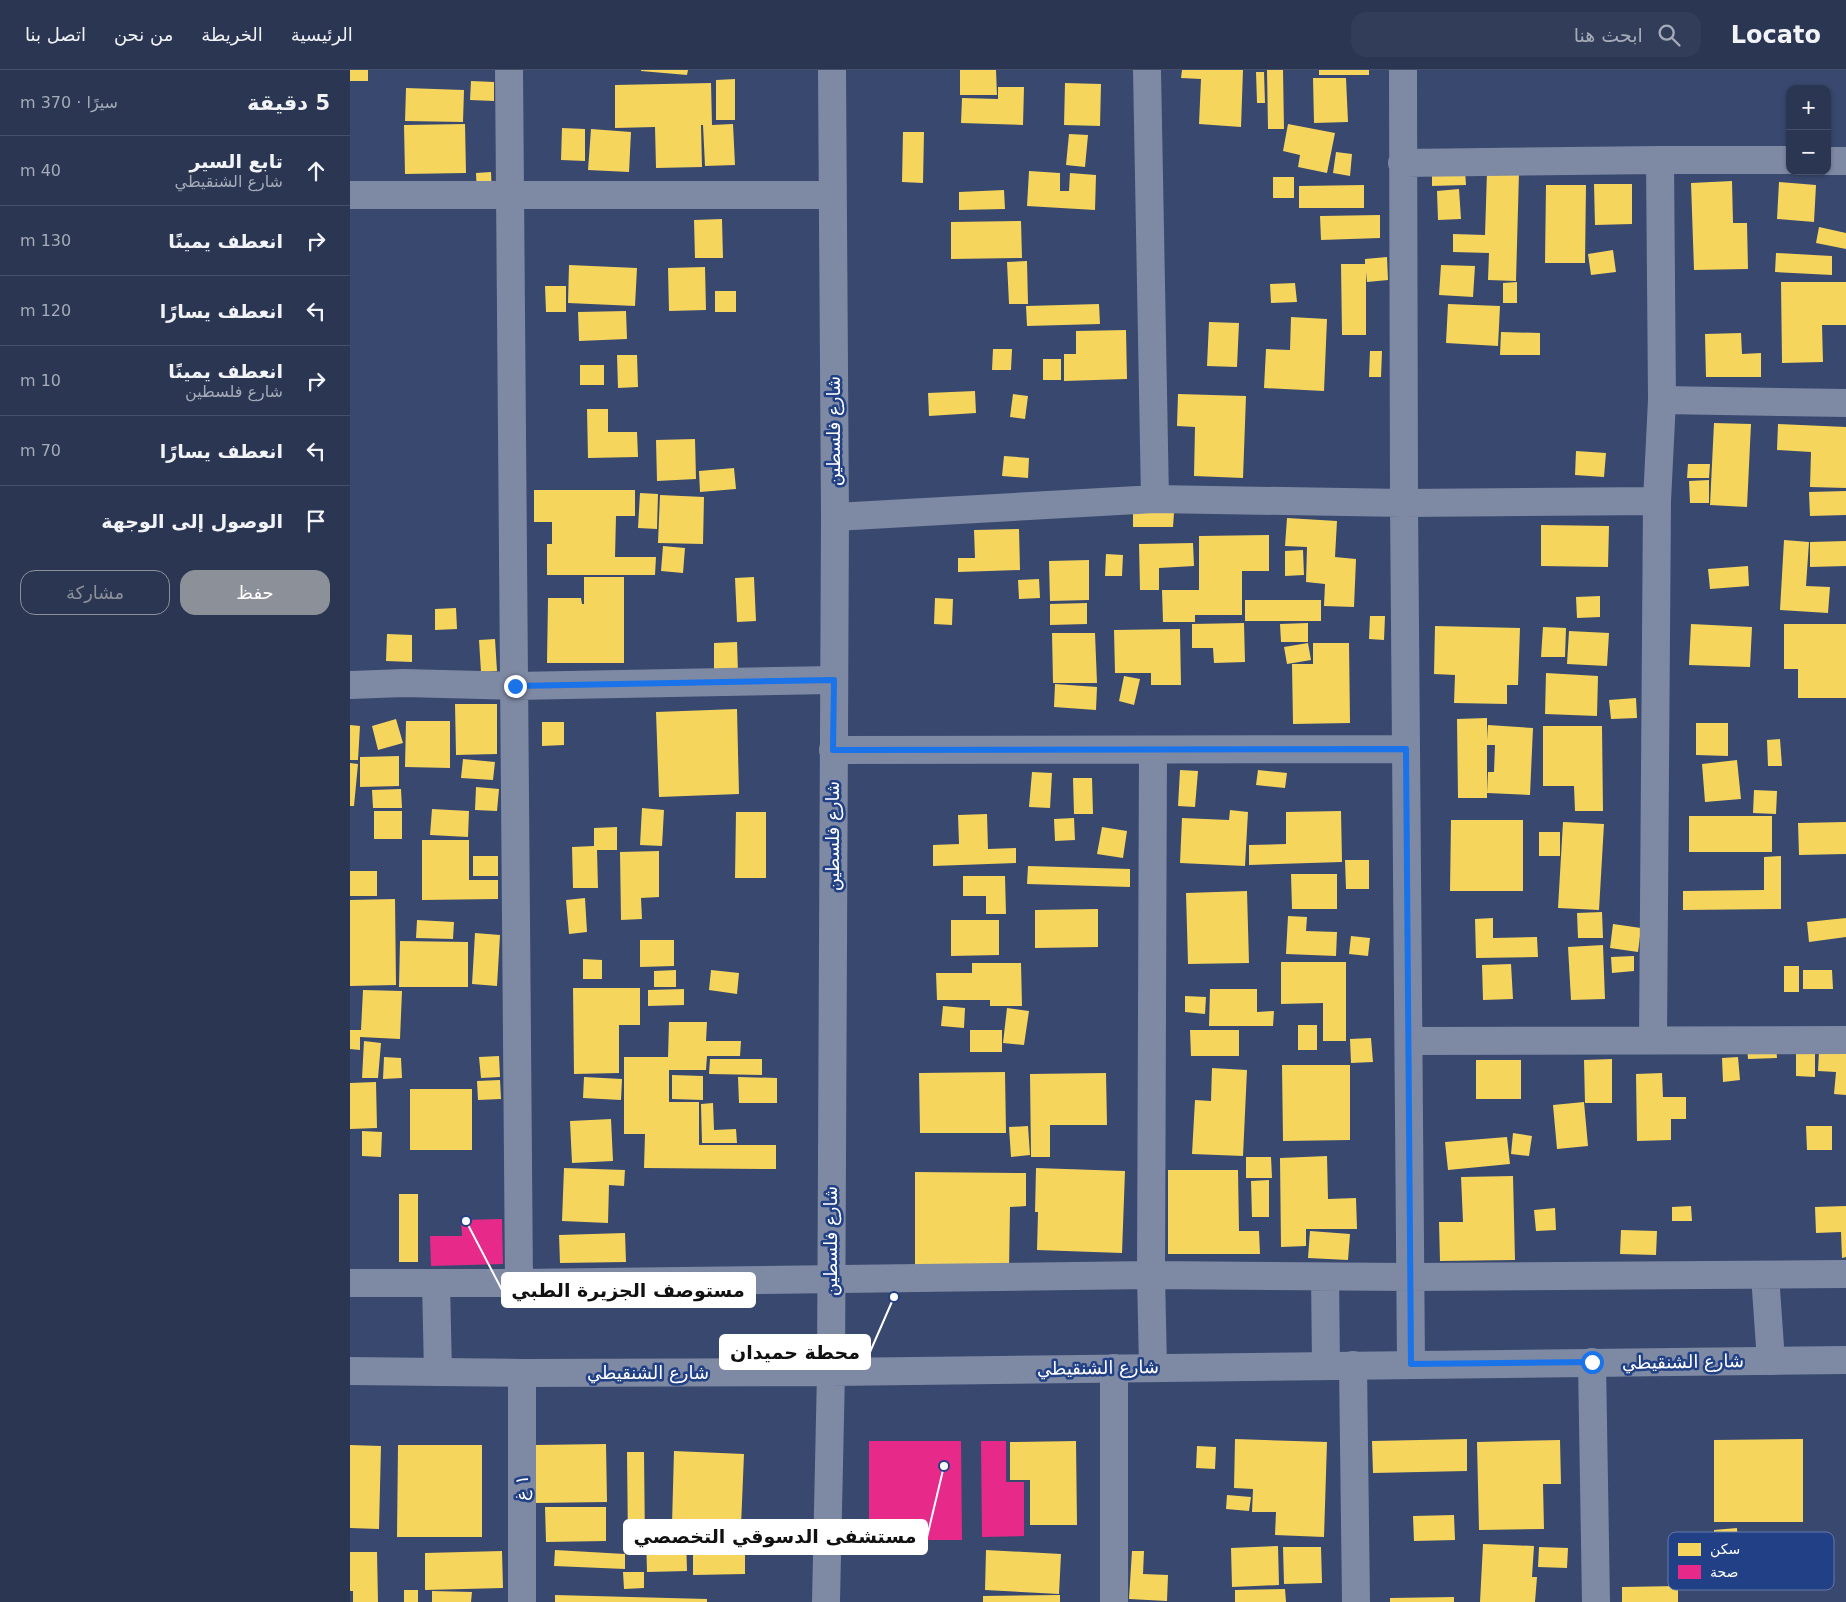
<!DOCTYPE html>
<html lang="ar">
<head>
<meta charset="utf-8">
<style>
	:root { --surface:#2a3652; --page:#323e59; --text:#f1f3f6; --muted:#a5abb8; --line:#465069; --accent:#8c9099 }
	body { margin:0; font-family:"DejaVu Sans",Cairo,sans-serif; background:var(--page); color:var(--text); direction:rtl }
	.controls { position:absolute; right:15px; top:15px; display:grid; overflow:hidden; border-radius:10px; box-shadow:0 1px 4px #0004 }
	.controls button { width:45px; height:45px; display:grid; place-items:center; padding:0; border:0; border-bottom:1px solid var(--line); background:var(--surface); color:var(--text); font:25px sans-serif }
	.stop { position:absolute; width:15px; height:15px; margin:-11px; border:4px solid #1a73e8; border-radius:50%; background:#fff }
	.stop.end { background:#1a73e8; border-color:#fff; box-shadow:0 1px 5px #0008 }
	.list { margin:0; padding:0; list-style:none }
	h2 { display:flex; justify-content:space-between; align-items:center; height:65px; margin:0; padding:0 20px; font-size:21px }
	h2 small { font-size:16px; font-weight:400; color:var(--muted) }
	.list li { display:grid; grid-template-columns:32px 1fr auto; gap:15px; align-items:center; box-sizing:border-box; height:70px; padding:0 20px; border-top:1px solid var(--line) }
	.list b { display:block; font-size:19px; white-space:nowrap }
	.list p { margin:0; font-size:16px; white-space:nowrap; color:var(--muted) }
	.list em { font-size:16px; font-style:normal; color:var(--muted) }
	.actions { display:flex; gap:10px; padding:15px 20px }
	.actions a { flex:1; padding:11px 0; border:1px solid var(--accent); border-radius:15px; text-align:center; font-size:18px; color:var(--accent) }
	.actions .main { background:var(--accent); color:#fff }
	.icon { flex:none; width:28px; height:28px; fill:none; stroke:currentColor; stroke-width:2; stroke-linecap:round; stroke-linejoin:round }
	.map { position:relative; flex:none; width:1496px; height:1532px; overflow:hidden; direction:ltr }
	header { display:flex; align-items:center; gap:30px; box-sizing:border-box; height:70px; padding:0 25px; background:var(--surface); border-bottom:1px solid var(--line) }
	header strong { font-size:24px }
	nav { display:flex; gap:28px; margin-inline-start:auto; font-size:18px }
	.search { width:350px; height:45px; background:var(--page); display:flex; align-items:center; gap:12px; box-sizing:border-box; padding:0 18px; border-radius:15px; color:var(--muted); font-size:19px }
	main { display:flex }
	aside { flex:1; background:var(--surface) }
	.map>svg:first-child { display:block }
</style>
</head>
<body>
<header>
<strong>Locato</strong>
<div class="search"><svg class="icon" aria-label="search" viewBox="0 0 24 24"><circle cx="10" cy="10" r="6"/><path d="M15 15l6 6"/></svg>ابحث هنا</div>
<nav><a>الرئيسية</a><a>الخريطة</a><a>من نحن</a><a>اتصل بنا</a></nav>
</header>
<main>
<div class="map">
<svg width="1496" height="1532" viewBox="0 0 1496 1532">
	<rect width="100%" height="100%" fill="#38486e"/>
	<path fill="#f6d55c" d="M0,0H18V11H0Z
		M291,0H338L337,5L291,1Z
		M610,0H646L647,25H610Z
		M832,0H893L891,57L849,54L851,9L831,8Z
		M917,0H933L934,59H918Z
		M969,0H1019V5H969Z
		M906,2H914L915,33H907Z
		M963,8H996L998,52L964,53Z
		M385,9V50H366V10Z
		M121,11L144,12V31L120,30Z
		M361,13L362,55L383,54L385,95L355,96L353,55H351L352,97L306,98L305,57L265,58V15Z
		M715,13L751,14L750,56L714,55Z
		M648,17H674L673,55L611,53L612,28L648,29Z
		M56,18L114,20L113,52L55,51Z
		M115,54L116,103L55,104L54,55Z
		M938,54L985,63L977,103L948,97L950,85L933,81Z
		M212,58L235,59V91L211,90Z
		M241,59L281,62L279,102L238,100Z
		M553,62H574L573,113L552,112Z
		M719,64L738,65L735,97L716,95Z
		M986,82L1002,84L1000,106L983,103Z
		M1115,100L1116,115L1082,116V101Z
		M679,101L710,103V121H719L720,103L746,105L745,140L677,136Z
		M1137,101L1169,102L1166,211L1138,210L1139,183L1103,182V164L1135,165Z
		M141,102L142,126L127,127L126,103Z
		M923,107H944V128H923Z
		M1382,111L1383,153H1397L1398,199L1344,200L1341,113Z
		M1429,112L1466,115L1464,152L1427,149Z
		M1244,114H1282V154L1245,155Z
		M1014,115V138H949V116Z
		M1196,115H1236L1235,193H1195Z
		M1109,119L1111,149L1088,150L1087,121Z
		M654,120L655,139L609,140V122Z
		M1030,145V168L971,170L970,146Z
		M372,149L373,188H345L344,150Z
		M671,151L672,188L601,189V152Z
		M1469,157L1496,163V179L1466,173Z
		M1263,180L1266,202L1241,205L1238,184Z
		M1426,183L1482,186V205L1425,202Z
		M1037,187L1038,210L1017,212L1016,202V265H992L991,194H1015V189Z
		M677,191L678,234H659L657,192Z
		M219,195L287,198L285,236L218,233Z
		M1091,195L1125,196L1123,227L1089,225Z
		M355,197L356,240L319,241L318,198Z
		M1167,212V233H1153V213Z
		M1431,212H1496V255H1472L1473,292L1432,293Z
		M945,213L947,232L921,233L920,214Z
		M195,216H216V242H196Z
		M365,221H386V242H365Z
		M749,234L750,254L677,256L676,236Z
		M1098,234L1150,236L1148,276L1096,273Z
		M276,241L277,269L229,271L228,242Z
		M941,247L977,249L974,321L914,318L916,279L940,280Z
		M859,252L889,253L887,297L857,296Z
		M776,260L777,309L714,311V284H726V261Z
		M1151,262L1190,263V285H1150Z
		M1391,263L1392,284L1411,283V307H1356L1355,264Z
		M643,279H662L661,300H642Z
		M1020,281H1032L1031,307H1019Z
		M267,285H287L288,317L268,318Z
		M693,289H711V310H693Z
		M230,295H254V315H230Z
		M625,321L626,343L579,346L578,323Z
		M663,324L678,326L675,349L660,347Z
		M828,324L896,326L893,408L844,406L845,357L827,356Z
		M237,339H258V362H287L288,387L238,388Z
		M1364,353L1401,354L1397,437L1360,435Z
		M1428,354L1496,357V418L1460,417L1461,382L1427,380Z
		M345,369L346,409L307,411L306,370Z
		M1226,381L1256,383L1254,407L1225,405Z
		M654,386L679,388L678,408L652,406Z
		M1338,394H1360L1359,408H1337Z
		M384,398L386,419L350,422L349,401Z
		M1359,410V433H1340L1339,411Z
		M184,420H285V446H266L265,487H306L305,505H197V474H202V452H184Z
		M1496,421V445L1460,446L1459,422Z
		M290,423L308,424L307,459L288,458Z
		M310,425L354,427L353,474L308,473Z
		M783,443H824L823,457H783Z
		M937,448L987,451L985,487L1006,489L1004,537L974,536L975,514L956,512L957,477L935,476Z
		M1191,455L1259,456L1258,497L1191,496Z
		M669,459L670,500L608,502V488H625L624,460Z
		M919,465V501H892V545H845V552H813L812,520H849V466Z
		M1434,470L1459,472L1456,516L1480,517L1478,543L1430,540Z
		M1496,471V496L1460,497V472Z
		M843,473L844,496L809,498V520H790L789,474Z
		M313,476L335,478L333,503L311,501Z
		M953,480L954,505L935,506V481Z
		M756,484L773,485L772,506H755Z
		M739,490V530L700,531L699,491Z
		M1398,496L1399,516L1360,519L1358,499Z
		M234,507H274V593H197L198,528H231L232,534H234Z
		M404,507L406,551L387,552L385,508Z
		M689,509L690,528L669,529L668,510Z
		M1250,526V547L1227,548L1226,527Z
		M585,528L603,529L602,555L584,554Z
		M895,530H971V551H895Z
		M737,533V554L700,555V534Z
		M106,538L107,559L85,560V539Z
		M1020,546H1035L1034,570L1019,569Z
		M894,553L895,592L864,593L863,578H842V554Z
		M958,553V572H931L930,554Z
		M1341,554L1402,557L1400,597L1339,595Z
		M1434,554H1496V628H1448V599H1434Z
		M1085,556L1170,558L1168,615H1157V634L1104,633L1105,605L1084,604Z
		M1193,557L1216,558L1215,587H1191Z
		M830,559L831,615H801V603H765L764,560Z
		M1219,561L1259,563L1257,596L1217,594Z
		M702,563H745L747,613H703Z
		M37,564L62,565V592L36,591Z
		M145,569L147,601L131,602L129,570Z
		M387,572L388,603H364V573Z
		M958,573L961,590L937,594L934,577Z
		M963,573H999L1000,653L943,654L942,594H963Z
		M1196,603L1248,606L1247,646L1195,644Z
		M774,606L790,609L784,635L769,631Z
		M705,614L747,617L746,640L704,637Z
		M1286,628L1287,648L1261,649L1259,630Z
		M105,634H147V684L106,685Z
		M387,639L389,724L309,727L306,642Z
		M1137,648V670L1138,655L1183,658L1180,725L1137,723L1138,702H1144L1145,675H1137V728H1108L1107,649Z
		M46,649L53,673L28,680L22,656Z
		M56,651H100V698L55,697Z
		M192,652H214V675L192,676Z
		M1346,653H1378V686L1346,685Z
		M0,655L10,656L8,690H0Z
		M1193,656H1252L1253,741H1225L1224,716H1193Z
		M1430,669L1432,696H1418L1417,670Z
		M49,686V716L10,717V687Z
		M113,689L145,692L143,710L111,708Z
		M1387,690L1391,729L1355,732L1352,694Z
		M0,693L8,694L4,736H0Z
		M830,700L848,701L845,737L828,736Z
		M908,700L937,703L935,718L906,715Z
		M682,702L702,703L700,738L679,737Z
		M723,708H742L743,744H724Z
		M126,717L149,719L147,741L125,740Z
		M51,719L52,738H23L22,720Z
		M1404,720L1427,721L1426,744L1403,743Z
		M292,738L314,740L312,776L290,775Z
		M82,739L119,741L118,767L80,765Z
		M880,740L898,742L895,796L830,793L832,748L879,750Z
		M24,741H52V769H24Z
		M991,741L992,792L899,795V775L936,774V742Z
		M386,742H416V808H385Z
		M637,744L638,779L666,778V793L583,796V775L609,774L608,745Z
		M1339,746H1422V782H1339Z
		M724,748L725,770L705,771L704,749Z
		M1101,750H1173V821H1100Z
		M1213,752L1254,754L1249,840L1208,838Z
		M1496,752V784L1449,785L1448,753Z
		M267,757V780H247L248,818H223L222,777L244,776V758Z
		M752,757L777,761L773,788L747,784Z
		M1189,762H1210V786H1189Z
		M72,770H119V810H148V829L72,830Z
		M309,781V827L291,828L292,849L271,850L270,782Z
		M123,786H148V806H123Z
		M1431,786V839L1333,840V821L1414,820V787Z
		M995,790H1019V819H996Z
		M678,796L780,799V817L677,814Z
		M0,801H27V826H0Z
		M941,804H987V839H942Z
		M613,806H655L656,844H636V826H613Z
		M897,821L899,893L838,894L836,823Z
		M235,828L237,862L219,864L216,830Z
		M45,829L46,915L0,916V830Z
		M748,839V877L685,878V840Z
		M1252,842L1253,868H1228L1227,843Z
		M938,846L957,847L956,861L987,862L986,886L936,884Z
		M1143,848V868L1187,867L1188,887L1126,888L1125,849Z
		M1496,848V867L1459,872L1457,852Z
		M67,850L104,852L103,869L66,868Z
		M601,850H649V885L601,886Z
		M1263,854L1291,858L1288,882L1260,878Z
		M125,863L150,865L147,916L122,914Z
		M1001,866L1020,868L1018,886L999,884Z
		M290,870H324V896L290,897Z
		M50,871L118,872V917H49Z
		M1253,875L1255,929L1221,930L1218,877Z
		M1284,886V901L1262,903L1261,887Z
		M233,889L252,890V909H233Z
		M931,892H996V971H973V933L931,934Z
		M622,893H671L672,936H640V930H587L586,903H622Z
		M1161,894L1163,929L1133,930L1132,895Z
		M1434,896H1449V922H1434Z
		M326,900V917H304V901Z
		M361,900L389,903L387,924L359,920Z
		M1453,900H1482L1483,919H1453Z
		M223,918H290V955H269V1003L224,1004Z
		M334,919V935L298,936V920Z
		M860,919H907V942L924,941L923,956H859Z
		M13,920L52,921L50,969L10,967V980L0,979V960H11Z
		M835,926L856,927L855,944L835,942Z
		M593,936L615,938L614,958L591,956Z
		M657,938L679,941L674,975L653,973Z
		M319,952H357L356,971H391L390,986H357L356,1000H319V1032H349V1075H426V1099L294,1098L295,1064H274V987H318Z
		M948,955H967V980H948Z
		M620,960H652V982H620Z
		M840,960H889V986H841Z
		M1021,968L1023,992L1001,993L1000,969Z
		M14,971L31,973L28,1008H12Z
		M1426,975L1427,988L1398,989L1397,976Z
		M1446,981H1465V1007L1446,1006Z
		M1469,981L1496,982V1025L1484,1024L1486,1002L1468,1001Z
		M149,986L150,1007L131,1008L129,987Z
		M34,987L51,988L52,1008L33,1009Z
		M1388,987L1390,1010L1373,1012L1372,988Z
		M360,989H412V1005L359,1004Z
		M1262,989V1033H1235L1234,990Z
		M1126,990H1171V1029H1126Z
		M932,995H1000V1070L933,1071Z
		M862,998L897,1000L893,1086L842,1084L845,1030L861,1031Z
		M655,1002L656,1063H570L569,1003Z
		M756,1003L757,1055H700V1087H681L680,1004Z
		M1312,1003L1313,1027H1336V1049H1321V1070L1287,1071L1286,1004Z
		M322,1005L353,1006V1030L322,1029Z
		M234,1007L272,1009L271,1030L233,1028Z
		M388,1007L427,1008V1033H389Z
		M150,1010L151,1029L128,1030L127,1011Z
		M26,1012L27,1058L0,1059V1013Z
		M60,1019H122V1080H60Z
		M1234,1032L1238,1076L1207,1079L1203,1035Z
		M363,1033L364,1060L386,1059L387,1073H352L351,1034Z
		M261,1049L263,1091L222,1093L220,1051Z
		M678,1056L680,1085L661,1087L659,1057Z
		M1456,1056H1482V1080H1457Z
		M12,1061L32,1062L31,1087L12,1086Z
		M1163,1063L1182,1066L1179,1086L1161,1084Z
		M1157,1067L1160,1094L1098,1100L1095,1072Z
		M977,1086L978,1129L1006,1128L1007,1159H956V1176L931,1177L930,1088Z
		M896,1087H921L922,1108H896Z
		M214,1098L275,1100L274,1116L259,1115L258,1153L212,1151Z
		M686,1098L775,1101L772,1183L687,1180L688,1142H685Z
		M818,1100H888L889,1161H909L910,1184H818Z
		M565,1102L676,1103V1136L660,1137L659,1200H565Z
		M1163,1106L1165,1190L1090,1191L1089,1152H1113L1111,1107Z
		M919,1110V1147H902L901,1111Z
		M49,1124H68V1192H49Z
		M1341,1136L1342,1151H1322V1137Z
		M1496,1136V1187L1492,1188L1491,1162L1466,1163L1465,1137Z
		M1205,1138L1206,1160L1186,1161L1184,1140Z
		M1271,1160L1307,1161L1306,1185L1270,1184Z
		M960,1161L1000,1164L998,1190L958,1188Z
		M275,1163L276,1192L210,1193L209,1165Z
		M885,1369L977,1372L974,1467L925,1465L926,1442H902L903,1419L884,1418Z
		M1117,1369V1401L1023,1403L1022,1371Z
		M1453,1369V1452H1364V1370Z
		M1210,1370L1211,1414H1193L1194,1459L1129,1460L1127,1372Z
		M726,1371L727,1455H680V1410H660V1372Z
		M256,1374L257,1432L185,1433L184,1375Z
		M0,1375L31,1376L29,1459L0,1458Z
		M48,1375H132V1467H47Z
		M847,1376L866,1377L865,1399L846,1398Z
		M324,1381L394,1384L391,1456L322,1454Z
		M277,1382H294L295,1474H278Z
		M877,1425L901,1427L899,1441L876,1439Z
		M195,1437H256V1471L196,1472Z
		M1104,1445L1105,1470L1064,1471L1063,1446Z
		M1387,1458L1388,1474L1368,1476L1414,1475L1415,1519L1346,1520V1476H1364V1460Z
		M336,1466L337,1501L297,1502L296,1467Z
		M1133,1474L1184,1476L1182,1507H1187L1185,1532H1130Z
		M928,1476L929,1515L882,1517L881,1478Z
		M933,1477H971L972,1513L934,1514Z
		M1189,1477L1218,1478L1217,1498L1188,1497Z
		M343,1479H395V1504L343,1505Z
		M205,1480L275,1484V1499L204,1496Z
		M636,1480L711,1484L709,1524L635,1520Z
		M152,1481L153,1518L75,1520V1483Z
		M782,1481H794L793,1504L818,1505L817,1531L779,1529Z
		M0,1482H27L28,1532H3V1521H0Z
		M273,1502H294V1518L274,1519Z
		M1328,1516V1532H1272V1517Z
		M935,1519L936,1532H885V1520Z
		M54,1520H68V1532H54Z
		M82,1521L122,1522L121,1532H82Z
		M205,1525L357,1529V1532H205Z
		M710,1525V1532H633V1526Z
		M1104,1527V1532H1040V1528Z"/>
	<path fill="#e7298a" d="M152,1149L153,1194L81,1196L80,1166H112L111,1150Z
		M519,1371H611L612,1470H519Z
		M631,1371H656V1412H674V1466L632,1467Z"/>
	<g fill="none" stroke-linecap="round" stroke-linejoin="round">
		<path stroke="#7e89a4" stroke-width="28" d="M159,0L169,1213
			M797,0L805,429
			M1053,0L1054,433L1061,1294
			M1477,91H1496
			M1052,93L1310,90H1440
			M0,125H482
			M1312,330L1496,333
			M485,447L805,429L1054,433L1307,431
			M0,615L54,613L165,616L483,610
			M483,680L1056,679
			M1303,970L1307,431L1312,330L1310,90
			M1059,971L1496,970
			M1415,1205L1421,1291
			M975,1207L976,1295
			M0,1213H169L801,1205L1061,1207L1496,1204
			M86,1213L88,1302
			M1242,1292L1246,1532
			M1003,1295L1006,1532
			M803,1297L801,1205L803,680
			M172,1303V1532
			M764,1532V1298"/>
		<path stroke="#7e89a4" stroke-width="28" d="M0,1301L172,1303L481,1302L1496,1290
			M476,1532L481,1302L485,447L482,0"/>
	</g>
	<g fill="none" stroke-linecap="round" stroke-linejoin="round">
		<path stroke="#1a73e8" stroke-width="6" d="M165,616L484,610L483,680L1056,679L1061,1294L1242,1292"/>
	</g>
	<g text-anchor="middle" stroke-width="5" stroke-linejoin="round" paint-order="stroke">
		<g font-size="18" fill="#fff" stroke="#214085">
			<text transform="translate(484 361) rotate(-90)" y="6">شارع فلسطين</text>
			<text transform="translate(483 766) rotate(-90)" y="6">شارع فلسطين</text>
			<text transform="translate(481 1171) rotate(-90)" y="6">شارع فلسطين</text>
			<text transform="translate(1333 1292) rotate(-1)" y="6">شارع الشنقيطي</text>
			<text transform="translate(748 1298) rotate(-1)" y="6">شارع الشنقيطي</text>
			<text x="298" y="1309">شارع الشنقيطي</text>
			<text transform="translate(172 1418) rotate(-90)" y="6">١ غ</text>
		</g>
	</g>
	<rect x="1318" y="1462" width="166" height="58" rx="8" fill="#214085" stroke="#6479aa" stroke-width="1"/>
	<rect x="1328" y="1473" width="23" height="13" fill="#f6d55c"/>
	<rect x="1328" y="1495" width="23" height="14" fill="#e7298a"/>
	<g font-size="14" fill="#fff">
		<text x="1360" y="1484">سكن</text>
		<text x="1360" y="1507">صحة</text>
	</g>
	<path fill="none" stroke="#fff" stroke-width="2" d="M116 1151L152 1220M544 1227L520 1282M594 1396L577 1467"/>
	<g fill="#fff" stroke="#214085" stroke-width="2">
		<circle cx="116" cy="1151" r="5"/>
		<circle cx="544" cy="1227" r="5"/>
		<circle cx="594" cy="1396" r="5"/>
	</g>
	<g fill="#fff" stroke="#fff" stroke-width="2">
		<rect x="152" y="1203" width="253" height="34" rx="5"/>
		<rect x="370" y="1265" width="150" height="34" rx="5"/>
		<rect x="274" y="1450" width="303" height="34" rx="5"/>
	</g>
	<g font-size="19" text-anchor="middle" font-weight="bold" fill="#111">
		<text x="278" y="1227">مستوصف الجزيرة الطبي</text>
		<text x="445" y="1289">محطة حميدان</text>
		<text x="425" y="1473">مستشفى الدسوقي التخصصي</text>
	</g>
</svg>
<div class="controls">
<button>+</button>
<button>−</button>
</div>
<div class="stop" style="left:1242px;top:1292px"></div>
<div class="stop end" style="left:165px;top:616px"></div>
</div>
<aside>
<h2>5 دقيقة<small>سيرًا · 370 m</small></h2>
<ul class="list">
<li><svg class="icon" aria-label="ahead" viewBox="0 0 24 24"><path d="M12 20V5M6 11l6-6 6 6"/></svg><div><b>تابع السير</b><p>شارع الشنقيطي</p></div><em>40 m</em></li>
<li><svg class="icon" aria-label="right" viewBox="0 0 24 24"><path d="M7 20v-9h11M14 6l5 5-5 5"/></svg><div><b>انعطف يمينًا</b></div><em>130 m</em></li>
<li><svg class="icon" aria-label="left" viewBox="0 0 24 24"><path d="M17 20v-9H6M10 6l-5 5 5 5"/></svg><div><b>انعطف يسارًا</b></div><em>120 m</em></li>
<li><svg class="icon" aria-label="right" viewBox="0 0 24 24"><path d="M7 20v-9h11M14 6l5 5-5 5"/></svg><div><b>انعطف يمينًا</b><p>شارع فلسطين</p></div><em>10 m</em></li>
<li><svg class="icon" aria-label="left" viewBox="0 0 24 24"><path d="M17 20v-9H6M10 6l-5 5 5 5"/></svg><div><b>انعطف يسارًا</b></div><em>70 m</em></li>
<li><svg class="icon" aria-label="arrive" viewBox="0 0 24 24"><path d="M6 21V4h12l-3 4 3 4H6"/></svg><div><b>الوصول إلى الوجهة</b></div></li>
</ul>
<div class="actions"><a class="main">حفظ</a><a>مشاركة</a></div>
</aside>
</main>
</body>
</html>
